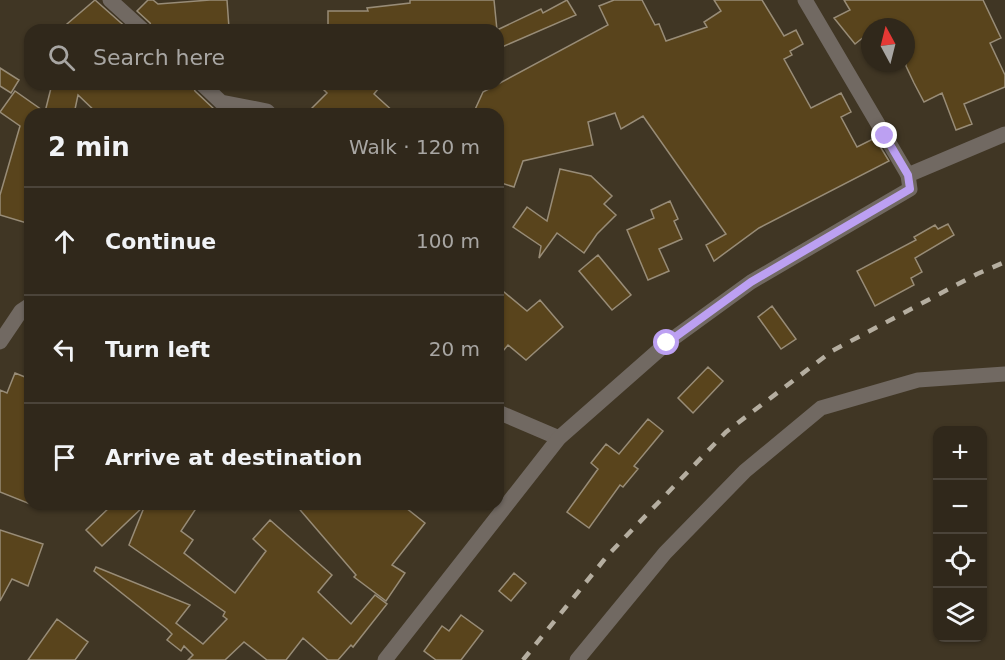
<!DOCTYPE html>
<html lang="en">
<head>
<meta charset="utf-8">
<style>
	:root { --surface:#30281b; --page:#3c3428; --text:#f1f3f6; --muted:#a8a6a3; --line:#4b443a }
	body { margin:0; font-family:"DejaVu Sans",sans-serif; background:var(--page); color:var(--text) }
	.controls { position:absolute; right:18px; bottom:18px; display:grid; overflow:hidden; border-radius:12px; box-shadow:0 2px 4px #0004 }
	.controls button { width:54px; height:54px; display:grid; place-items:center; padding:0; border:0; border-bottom:2px solid var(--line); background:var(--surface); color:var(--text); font:30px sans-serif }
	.compass { position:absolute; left:861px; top:18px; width:54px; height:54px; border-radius:50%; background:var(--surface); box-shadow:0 2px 4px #0004; rotate:353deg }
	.stop { position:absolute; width:18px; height:18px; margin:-14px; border:4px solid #bca0f2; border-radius:50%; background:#fff }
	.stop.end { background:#bca0f2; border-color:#fff; box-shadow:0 2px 6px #0008 }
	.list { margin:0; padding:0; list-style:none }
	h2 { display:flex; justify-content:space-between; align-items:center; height:78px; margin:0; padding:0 24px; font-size:26px }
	h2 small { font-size:20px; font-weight:400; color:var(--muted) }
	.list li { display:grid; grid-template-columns:39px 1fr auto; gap:18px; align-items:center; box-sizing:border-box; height:108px; padding:0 24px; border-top:2px solid var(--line) }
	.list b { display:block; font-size:22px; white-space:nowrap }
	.list em { font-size:20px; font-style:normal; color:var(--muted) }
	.icon { flex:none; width:33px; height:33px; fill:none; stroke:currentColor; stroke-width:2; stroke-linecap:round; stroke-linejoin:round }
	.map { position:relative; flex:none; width:1005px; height:660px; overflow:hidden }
	.search { position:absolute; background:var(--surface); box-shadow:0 2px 4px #0004; left:24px; top:24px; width:480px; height:66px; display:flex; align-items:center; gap:15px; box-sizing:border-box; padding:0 21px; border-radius:18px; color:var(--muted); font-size:22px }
	.panel { position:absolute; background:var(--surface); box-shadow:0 2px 4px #0004; left:24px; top:108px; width:480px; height:402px; border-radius:18px }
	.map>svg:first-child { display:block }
</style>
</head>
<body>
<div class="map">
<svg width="1005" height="660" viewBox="0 0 1005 660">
	<rect width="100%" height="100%" fill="#403624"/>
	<path fill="#59441c" stroke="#988c77" stroke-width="1.5" d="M95,0L129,30H60Z
		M148,0H153L158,4L210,0H227L229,28L208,30H153L150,23L137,11Z
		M410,0H494L497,30L541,9L543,13L567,0L576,15L502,47L498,38V30H328V11H368L367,8L410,3Z
		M614,0H642L655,25L659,24L666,41L707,27L704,22L721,11L714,0H762L784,36L796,30L803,44L790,51L792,55L784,59L811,108L841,93L851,112L841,117L857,147L875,138L889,161L759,228L714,261L706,245L726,234L643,116L621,129L615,113L588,122L593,145L523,161L514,187L498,182V114H473L483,92L608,25L599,6Z
		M844,0H983L1001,38L990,43L1005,75V87L964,104L972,124L956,130L942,93L924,102L914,83L906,66V27H870V32L855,44L834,18L850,10Z
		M0,68L19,80L11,93L0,86Z
		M52,84H192L195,91L214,109L219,112L232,114H98L78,95L74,114H30V224L0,215V195L20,126L0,112L15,91L45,112Z
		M318,84H382L374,94L396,114H306L327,93Z
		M560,169L591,176L612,196L604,204L616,215L597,234L584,253L557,233L539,258L541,246L513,227L527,207L547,221Z
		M670,201L678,219L674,221L682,239L659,249L669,271L648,280L627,230L654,218L651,210Z
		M948,224L954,235L915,258L922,272L911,278L914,285L875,306L857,271L916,240L914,237L935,225L938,229Z
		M598,255L631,295L612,310L579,271Z
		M498,287L527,311L540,300L563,327L526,360L508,345L498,357Z
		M772,306L796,339L781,349L758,317Z
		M708,367L723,381L693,413L678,398Z
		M15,373L30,379V504L0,492V390L7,393Z
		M648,419L663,431L634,466L638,469L623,487L620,485L589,528L567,512L598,469L591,463L606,444L619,454Z
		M113,504H199L181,531L193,540L184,553L235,593L266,551L253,539L270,520L332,575L318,592L351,624L375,595L387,604L353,647L351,645L338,660H328L303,638L286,660H267L244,642L225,660H188L193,655L184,646L181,651L167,640L172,634L167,629L94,571L96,567L190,605L176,623L203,644L227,619L223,616L225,612L129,545L145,505L102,546L86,530Z
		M295,504H401L425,523L392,565L405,573L386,601L354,577L356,575Z
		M0,530L43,544L28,586L12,579L0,601Z
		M514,573L526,583L511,601L499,591Z
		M461,615L483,631L461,660H436L424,651L442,626L449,631Z
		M57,619L88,642L75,660H28Z"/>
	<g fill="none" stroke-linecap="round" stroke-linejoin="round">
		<path stroke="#716962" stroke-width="15" d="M110,0L143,30
			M805,0L908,175
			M202,84L221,102L267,111L270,114
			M0,342L21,311L30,305
			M498,412L559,438
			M577,660L665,553L745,471L821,408L918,380L1005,374"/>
		<path stroke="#716962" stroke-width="15" d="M385,660L559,438L667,343L751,282L910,189L908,175L1005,134"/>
		<path stroke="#b5aea0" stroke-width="4.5" stroke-dasharray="10 10" stroke-linecap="butt" d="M523,660L608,555L726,432L832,351L977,274L1005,262"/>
	</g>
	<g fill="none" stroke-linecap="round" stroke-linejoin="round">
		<path stroke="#bca0f2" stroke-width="8" d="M667,343L751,282L910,189L908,175L885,136"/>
	</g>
</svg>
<div class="controls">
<button>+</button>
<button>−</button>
<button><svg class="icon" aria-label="locate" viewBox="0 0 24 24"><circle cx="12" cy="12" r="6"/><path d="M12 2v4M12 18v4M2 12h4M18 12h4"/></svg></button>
<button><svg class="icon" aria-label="layers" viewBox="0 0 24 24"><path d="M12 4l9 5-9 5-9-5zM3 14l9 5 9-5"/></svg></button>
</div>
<svg class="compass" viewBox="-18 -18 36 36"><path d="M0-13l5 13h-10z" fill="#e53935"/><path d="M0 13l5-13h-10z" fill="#a8a6a3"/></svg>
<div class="stop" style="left:667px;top:343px"></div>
<div class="stop end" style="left:885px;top:136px"></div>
<div class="search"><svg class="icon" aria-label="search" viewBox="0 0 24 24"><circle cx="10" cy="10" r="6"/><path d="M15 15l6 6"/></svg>Search here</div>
<section class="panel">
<h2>2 min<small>Walk · 120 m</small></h2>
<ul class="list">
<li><svg class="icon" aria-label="ahead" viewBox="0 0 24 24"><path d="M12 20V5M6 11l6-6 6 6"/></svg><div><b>Continue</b></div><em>100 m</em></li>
<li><svg class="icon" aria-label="left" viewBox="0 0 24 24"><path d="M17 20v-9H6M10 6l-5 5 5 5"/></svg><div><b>Turn left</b></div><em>20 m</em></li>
<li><svg class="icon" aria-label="arrive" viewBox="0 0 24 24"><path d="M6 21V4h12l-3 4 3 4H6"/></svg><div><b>Arrive at destination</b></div></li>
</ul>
</section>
</div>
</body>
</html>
